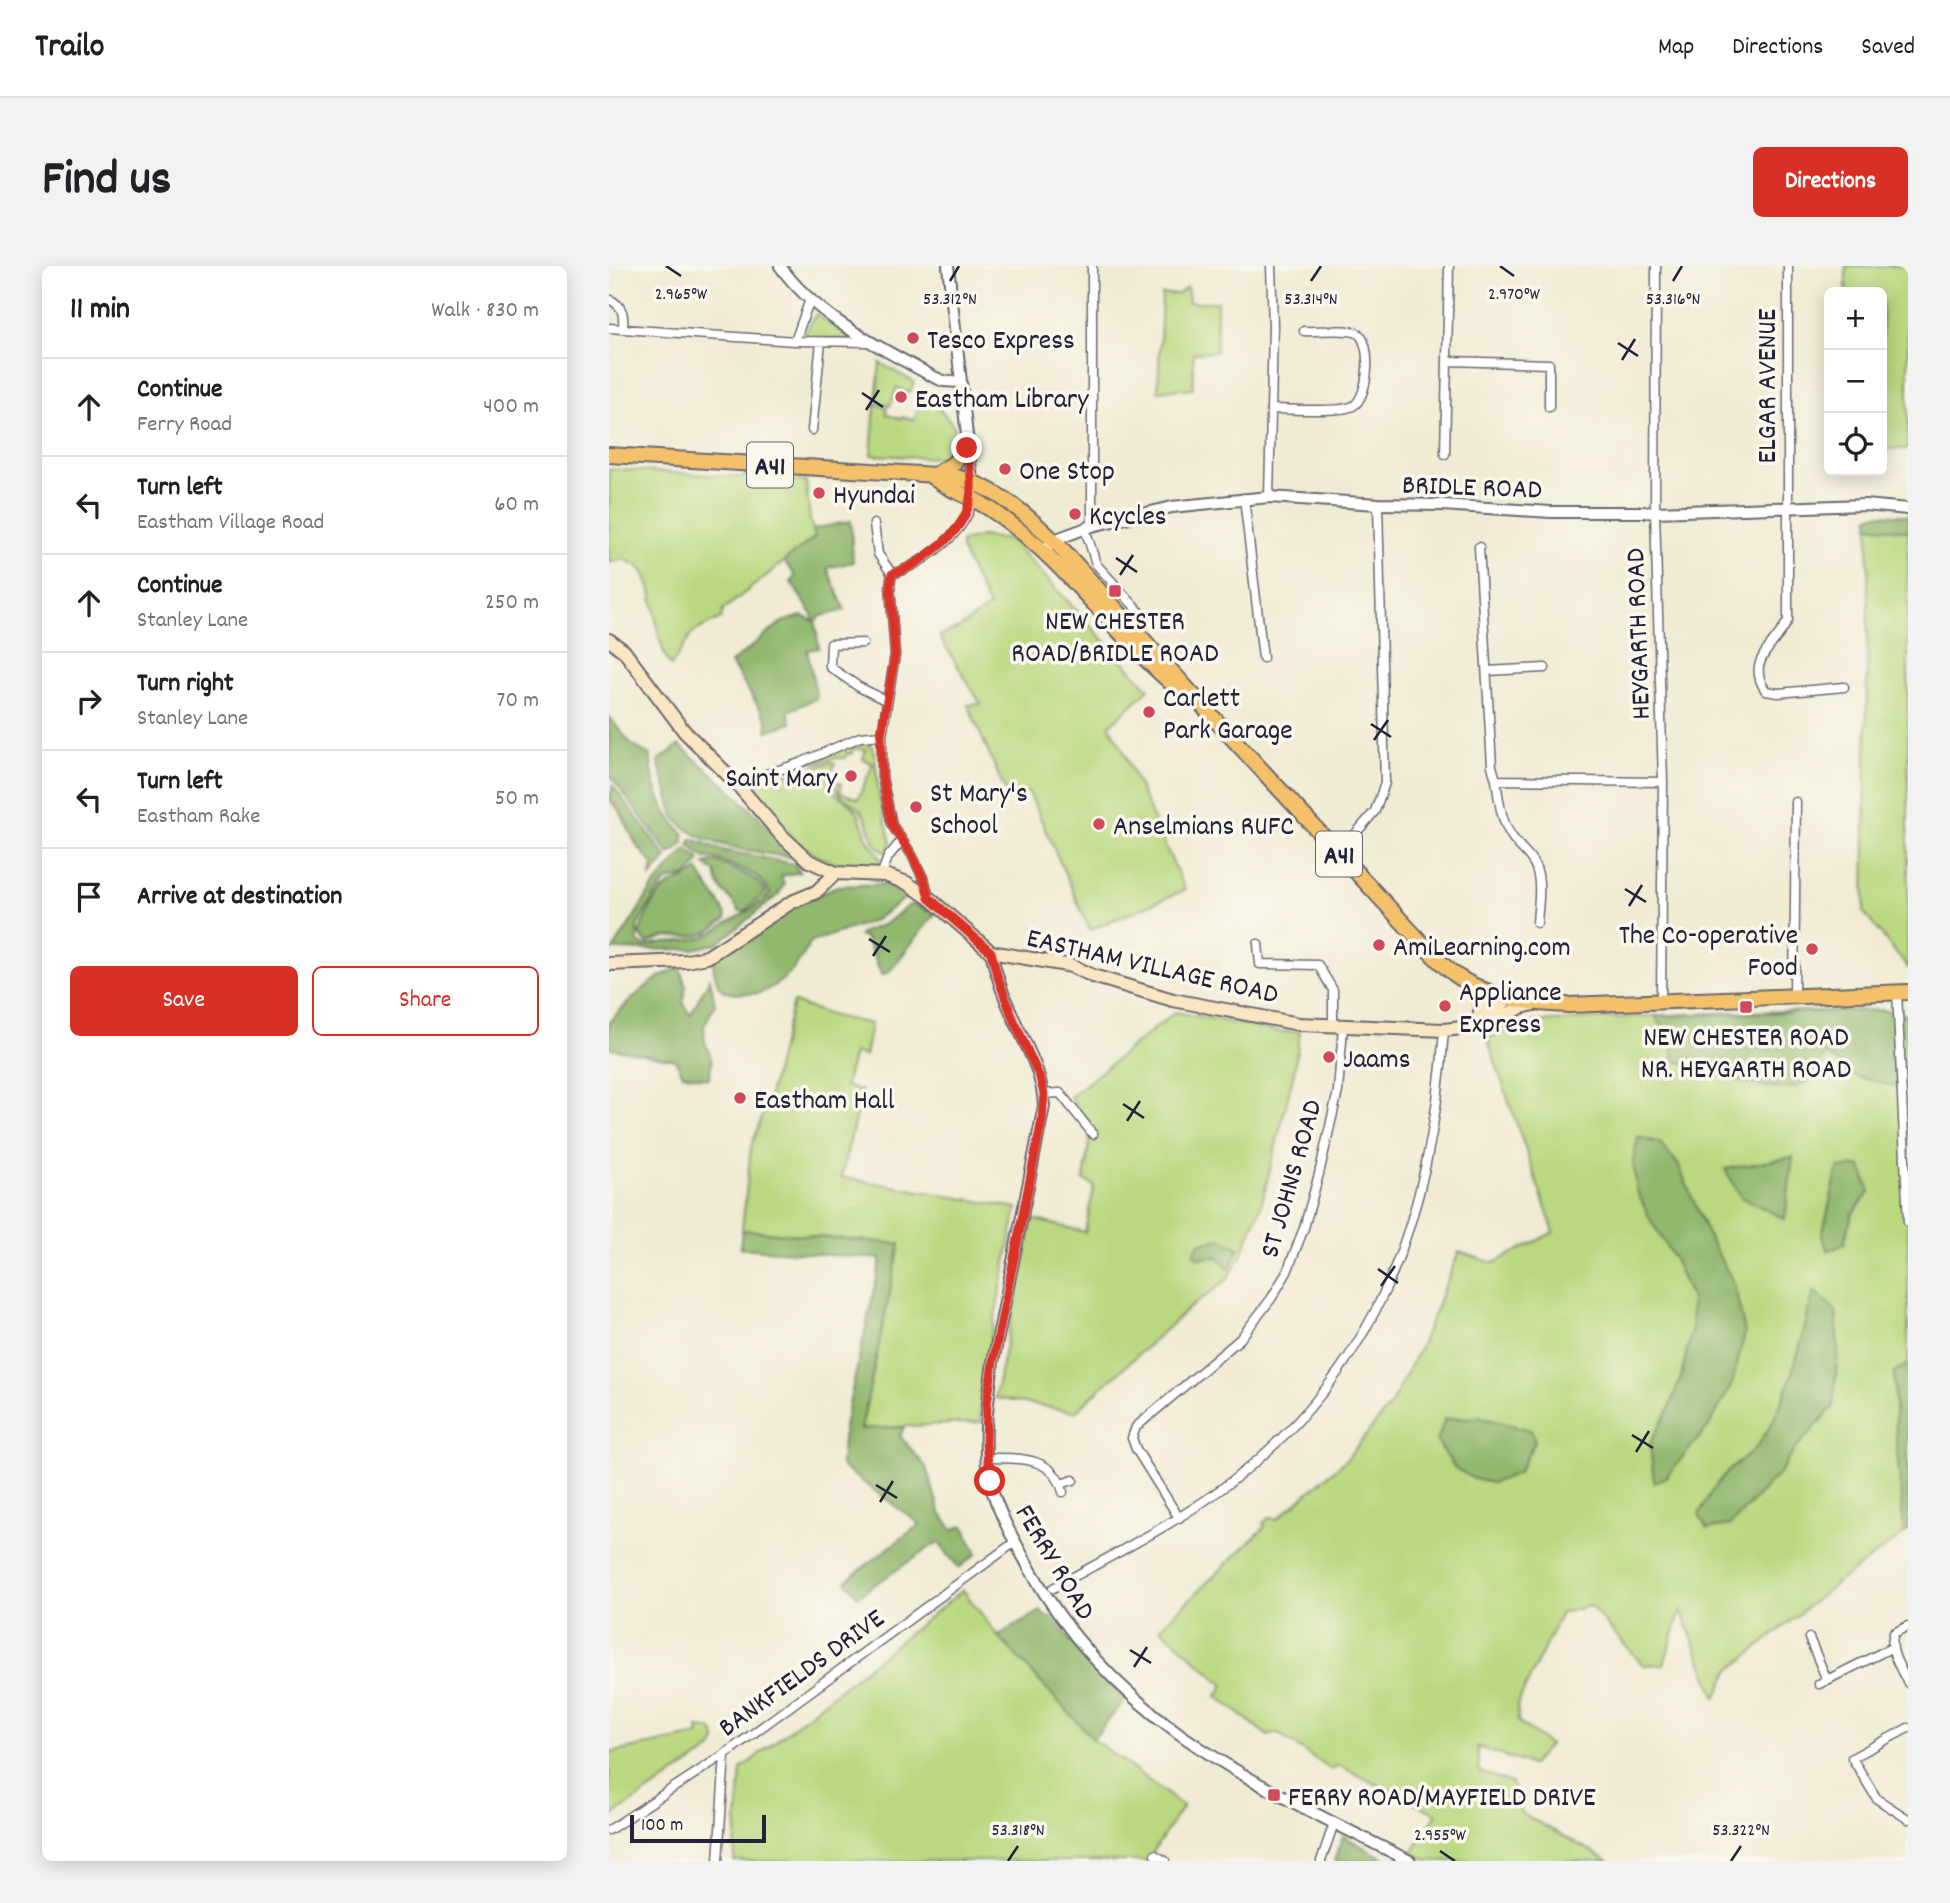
<!DOCTYPE html>
<html lang="en">
<head>
<meta charset="utf-8">
<style>
	:root { --surface:#fff; --page:#f2f2f2; --text:#202124; --muted:#757577; --line:#e0e0e0; --accent:#d93025 }
	body { margin:0; font-family:Dekko,sans-serif; background:var(--page); color:var(--text) }
	.controls { position:absolute; right:21px; top:21px; display:grid; overflow:hidden; border-radius:10px; box-shadow:0 4px 18px #0003 }
	.controls button { width:63px; height:63px; display:grid; place-items:center; padding:0; border:0; border-bottom:2px solid var(--line); background:var(--surface); color:var(--text); font:35px sans-serif }
	.scale { position:absolute; left:21px; bottom:18px; width:136px; box-sizing:border-box; padding-left:7px; border:4px solid #22223b; border-top:0; font-size:19px; line-height:24px; white-space:nowrap; color:#22223b; -webkit-text-stroke:5px #fbf7ec; paint-order:stroke }
	.stop { position:absolute; width:21px; height:21px; margin:-16px; border:5px solid #d93025; border-radius:50%; background:#fff }
	.stop.end { background:#d93025; border-color:#fff; box-shadow:0 2px 7px #0008 }
	.list { margin:0; padding:0; list-style:none }
	h2 { display:flex; justify-content:space-between; align-items:center; height:91px; margin:0; padding:0 28px; font-size:30px }
	h2 small { font-size:23px; font-weight:400; color:var(--muted) }
	.list li { display:grid; grid-template-columns:46px 1fr auto; gap:21px; align-items:center; box-sizing:border-box; height:98px; padding:0 28px; border-top:2px solid var(--line) }
	.list b { display:block; font-size:26px; white-space:nowrap }
	.list p { margin:0; font-size:23px; white-space:nowrap; color:var(--muted) }
	.list em { font-size:23px; font-style:normal; color:var(--muted) }
	.actions { display:flex; gap:14px; padding:21px 28px }
	.actions a { flex:1; padding:16px 0; border:2px solid var(--accent); border-radius:10px; text-align:center; font-size:24px; color:var(--accent) }
	.actions .main { background:var(--accent); color:#fff }
	.icon { flex:none; width:38px; height:38px; fill:none; stroke:currentColor; stroke-width:2; stroke-linecap:round; stroke-linejoin:round }
	.map { position:relative; flex:none; width:1299px; height:1595px; overflow:hidden; border-radius:10px }
	header { display:flex; align-items:center; gap:42px; box-sizing:border-box; height:98px; padding:0 35px; background:var(--surface); border-bottom:2px solid var(--line) }
	header strong { font-size:33px }
	nav { display:flex; gap:38px; margin-inline-start:auto; font-size:24px }
	.intro { display:flex; align-items:center; justify-content:space-between; box-sizing:border-box; height:168px; padding:0 42px }
	h1 { margin:0; font-size:49px }
	.button { padding:18px 32px; border-radius:10px; background:var(--accent); color:#fff; font-size:24px; font-weight:700 }
	main { display:flex; gap:42px; padding:0 42px }
	aside { flex:1; background:var(--surface); border-radius:10px; box-shadow:0 4px 18px #0003 }
	.map>svg:first-child { display:block }
</style>
</head>
<body>
<header>
<strong>Trailo</strong>
<nav><a>Map</a><a>Directions</a><a>Saved</a></nav>
</header>
<div class="intro"><h1>Find us</h1><a class="button">Directions</a></div>
<main>
<aside>
<h2>11 min<small>Walk · 830 m</small></h2>
<ul class="list">
<li><svg class="icon" aria-label="ahead" viewBox="0 0 24 24"><path d="M12 20V5M6 11l6-6 6 6"/></svg><div><b>Continue</b><p>Ferry Road</p></div><em>400 m</em></li>
<li><svg class="icon" aria-label="left" viewBox="0 0 24 24"><path d="M17 20v-9H6M10 6l-5 5 5 5"/></svg><div><b>Turn left</b><p>Eastham Village Road</p></div><em>60 m</em></li>
<li><svg class="icon" aria-label="ahead" viewBox="0 0 24 24"><path d="M12 20V5M6 11l6-6 6 6"/></svg><div><b>Continue</b><p>Stanley Lane</p></div><em>250 m</em></li>
<li><svg class="icon" aria-label="right" viewBox="0 0 24 24"><path d="M7 20v-9h11M14 6l5 5-5 5"/></svg><div><b>Turn right</b><p>Stanley Lane</p></div><em>70 m</em></li>
<li><svg class="icon" aria-label="left" viewBox="0 0 24 24"><path d="M17 20v-9H6M10 6l-5 5 5 5"/></svg><div><b>Turn left</b><p>Eastham Rake</p></div><em>50 m</em></li>
<li><svg class="icon" aria-label="arrive" viewBox="0 0 24 24"><path d="M6 21V4h12l-3 4 3 4H6"/></svg><div><b>Arrive at destination</b></div></li>
</ul>
<div class="actions"><a class="main">Save</a><a>Share</a></div>
</aside>
<div class="map">
<svg width="1299" height="1595" viewBox="0 0 1299 1595">
	<rect width="100%" height="100%" fill="#fbf7ec"/>
	<filter id="ink" filterUnits="userSpaceOnUse"><feTurbulence type="fractalNoise" baseFrequency=".0143" numOctaves="2"/><feDisplacementMap in="SourceGraphic" scale="14" xChannelSelector="R" yChannelSelector="G"/><feConvolveMatrix kernelMatrix="1 2 1 2 8 2 1 2 1" color-interpolation-filters="sRGB"/></filter>
	<filter id="wash" filterUnits="userSpaceOnUse"><feTurbulence type="fractalNoise" baseFrequency=".00686" numOctaves="4" result="noise"/><feDisplacementMap in="SourceGraphic" scale="28" xChannelSelector="R" yChannelSelector="G"/><feGaussianBlur stdDeviation="1.57" result="paint"/><feColorMatrix in="noise" values="0 0 0 0 0 0 0 0 0 0 0 0 0 0 0 0 0 1.4 0 .05"/><feComposite in="paint" operator="in"/></filter>
	<g filter="url(#wash)">
		<rect width="100%" height="100%" fill="#f0ebd3"/>
		<path fill="#b9d87f" stroke="#6e7d5d" stroke-width="2" d="M1237,0H1299V183H1273V26H1237Z
			M578,21L580,36H608L607,86L584,87V122L549,125L553,28H569Z
			M207,48L243,73L198,72L196,67Z
			M271,97L305,116L302,125L299,124L298,127L288,121L281,140L267,135Z
			M318,133L324,135L345,160L346,179L341,188L332,192L262,189L266,138L278,142L277,148L292,153L293,151L305,154L310,141L316,142Z
			M0,203L197,215L201,254L206,271L114,344L112,352L84,366L62,400C43,373 50,328 33,304C29,299 21,296 14,293L0,297Z
			M1269,248L1299,250V702L1255,647L1260,250Z
			M372,270L402,274L540,423L500,460L513,482L576,624L481,664L420,526L398,529L359,439L372,438L330,370L350,362L380,341L352,283V276Z
			M248,476L262,479L266,490L270,531L282,577L277,587C258,575 264,558 251,544C238,531 230,534 224,514L233,518L231,526L249,533L264,498L254,493L257,484L245,482L242,488L238,487L236,492H227L204,498L222,486Z
			M223,496L226,498C210,532 235,526 249,547C253,555 255,566 259,574C264,583 272,588 272,598C209,609 188,575 147,534L144,522L147,518L195,503H200Z
			M184,736L224,750L262,758L256,790L245,787L236,820L253,825L232,911L408,942L371,1125L372,1156L252,1163L291,978L133,964L142,881L158,837Z
			M1273,744L1299,749V1265L1229,1316L1120,1405L1107,1432L1072,1344L1055,1398L1034,1399L981,1340L952,1347L908,1439L909,1455L940,1479L923,1499L868,1481L871,1506L903,1517L912,1547L1000,1595H820L803,1587L828,1548L729,1499L723,1504L668,1467L659,1470L608,1430L615,1419L551,1362L656,1261L654,1257L662,1251L667,1254L737,1194L782,1138L812,1079L850,986L885,997L945,966L878,772L927,756L1121,746Z
			M566,746L673,766L691,765L685,806L652,940L633,988L618,1014L579,1043L466,1146L386,1132L423,953L476,966L485,920L475,914L481,870L486,866L461,831Z
			M354,1324L389,1370L484,1473L574,1540L538,1595H125L132,1503Z
			M89,1462L100,1463L106,1468L107,1475L103,1483L0,1552V1487L90,1469Z"/>
		<path fill="#92b86e" stroke="#5a6d54" stroke-width="2" d="M1269,248L1299,250V265L1260,260V250Z
			M242,255L244,296L218,302L236,344L212,350L206,356L210,382L198,384L208,432L179,445L182,457L158,465V454L122,397L173,356L193,350L205,355L203,348L182,316L186,310L175,295L206,271L204,263Z
			M0,451L23,479L41,489C44,520 52,546 75,568V576L68,584L60,588L0,508Z
			M70,479C111,514 153,550 186,592C152,586 85,581 65,550L49,495Z
			M4,520L58,592L42,611L44,598L28,580L11,545L0,533Z
			M83,573L113,584L185,598L191,606L172,610L175,618L169,629L109,677L85,683L4,684L44,621L77,583L90,592V596L78,610L57,615L47,628L28,660L29,676L36,680C55,675 72,676 91,672C101,670 107,664 115,659C132,649 147,642 161,628C150,607 141,607 122,599C111,595 107,591 96,592L80,579Z
			M107,595C125,605 147,607 157,627L136,645H130C122,627 111,632 106,606L96,598Z
			M89,604C96,621 116,638 117,653L98,667L86,670L55,671L38,677L30,668C33,656 48,626 59,620C70,614 79,613 89,604Z
			M276,618L289,622L299,630L266,654L202,676C188,700 180,714 153,726C147,729 121,728 115,725C106,721 103,697 105,690L173,646L228,620Z
			M302,638L326,648L280,706L273,709L256,671L250,670L253,666L276,658Z
			M71,702L77,720L74,736L81,749L101,712L106,738L95,760L96,775L103,795L100,813L74,808L66,794L0,782V756C18,737 46,708 71,702Z
			M1273,744L1299,749V806L1291,808L1292,822L1246,810L1217,788C1211,796 1205,808 1198,815C1174,836 1094,803 1065,794L1063,773L1046,750Z
			M1029,871L1051,877L1069,898L1102,976L1125,1017L1136,1067L1123,1118L1100,1160L1057,1211L1045,1217L1041,1177L1060,1143L1072,1111L1083,1062L1082,1032L1064,991L1041,953L1028,925L1024,896Z
			M1184,891L1176,953L1132,931L1116,903Z
			M1252,900L1261,926L1243,948L1235,978L1219,985L1213,970L1229,902Z
			M133,964L291,978L252,1163L295,1161L291,1170L317,1201L331,1246L344,1264L354,1259L368,1287L350,1302L329,1276L249,1330L237,1315L311,1258L232,1200L235,1161L272,993L131,982Z
			M613,973L630,982L620,1003L609,991L589,992L585,987L590,977Z
			M1205,1025L1227,1045L1229,1085L1224,1141L1186,1183L1170,1208L1121,1259L1098,1263L1090,1249C1097,1234 1105,1220 1116,1208C1125,1198 1140,1191 1148,1180C1180,1138 1192,1075 1205,1025Z
			M1299,1098V1265L1295,1268L1287,1171L1285,1106Z
			M870,1151L922,1164L926,1175L909,1207L883,1217L865,1213L846,1202L828,1175L836,1153Z
			M432,1345L436,1350L443,1351L475,1393L516,1434L484,1473L389,1370Z
			M734,1570L780,1595H726Z"/>
	</g>
	<g filter="url(#ink)">
		<g fill="none" stroke-linecap="round" stroke-linejoin="round">
			<g stroke="#6a6870" stroke-width="11">
				<path id="minor" d="M1047,0L1046,246L1054,516L1052,735
					M1179,0V354C1168,379 1135,394 1157,425L1169,427L1235,421
					M0,33C14,40 15,48 14,62
					M0,62L186,75L261,76
					M186,75L200,36
					M839,95L940,98V141
					M664,143C680,143 731,147 744,140C760,131 764,76 748,67C738,62 707,66 695,65
					M203,164L212,76
					M836,188L840,0
					M660,231L664,61L662,0
					M635,232L654,392
					M265,258L269,288L283,308
					M483,260V0
					M476,262L487,298L538,354
					M870,281L883,500L887,514L1054,516
					M254,377L222,378L221,401L250,421L278,435
					M878,405L936,402
					M887,514C890,535 892,559 907,576C914,585 923,591 927,602C933,618 929,640 928,657
					M128,518L191,497L251,471L273,469
					M730,587L766,545L776,517L769,238
					M272,610L279,591L293,574
					M320,632L316,616L303,589L283,559L273,511V469L286,389L281,319L283,308C308,301 347,273 358,249C361,244 361,238 363,233
					M649,678L651,698L709,699L724,724V761
					M1288,726L1299,956
					M1185,730L1187,536
					M434,828L451,827L484,868
					M379,1192C409,1192 445,1190 454,1226
					M452,1218L464,1214
					M570,1252L527,1183L523,1172L527,1161L631,1073L662,1033L678,1006L695,962L710,908L729,825L734,761
					M444,1322C486,1299 528,1277 569,1252C755,1138 821,975 835,764
					M1299,1360L1285,1367C1279,1385 1291,1401 1299,1417
					M1200,1372L1218,1414
					M1210,1418L1282,1382
					M1299,1462L1243,1492L1268,1533L1299,1553
					M0,1564L116,1488L406,1276
					M546,1589L556,1595
					M109,1595L116,1488
					M712,1595L725,1557"/>
			</g>
			<g stroke="#6a6870" stroke-width="14">
				<path id="tertiary" d="M171,0C208,52 269,80 323,110L334,115L351,116
					M339,0L364,223
					M434,285L445,274L483,260L563,241L660,231L769,238L833,239L942,246H1046L1256,239L1299,243
					M382,686C387,709 395,732 405,753C418,782 434,808 435,840L384,1096C379,1135 372,1178 381,1217C389,1247 406,1276 421,1303C508,1459 649,1519 801,1595"/>
			</g>
			<g stroke="#6a6870" stroke-width="16">
				<path id="secondary" d="M0,374L15,385L75,465L128,518L172,569L200,595L227,607L276,609L298,617L320,632L382,686L463,700L484,710L564,734L690,758L835,764L880,759L912,741L925,738
					M0,698L78,695L98,691L183,636L207,626L227,607
					M868,720L872,742L868,759
					M868,760L900,732"/>
			</g>
			<g stroke="#6a6870" stroke-width="18">
				<path id="trunk" d="M0,189L343,210C388,220 423,253 454,284L600,447L823,688C831,696 839,704 848,710C881,732 921,738 959,739L1299,726
					M326,209L345,197L358,179
					M322,210C335,221 349,226 364,233C387,245 406,260 425,277C478,323 518,382 573,426"/>
			</g>
			<use href="#minor" stroke="#fff" stroke-width="8"/>
			<use href="#tertiary" stroke="#fff" stroke-width="10"/>
			<use href="#secondary" stroke="#fbe6c3" stroke-width="12"/>
			<use href="#trunk" stroke="#f4c16a" stroke-width="14"/>
		</g>
	</g>
	<g fill="none" stroke-linecap="round" stroke-linejoin="round" filter="url(#ink)">
		<path stroke="#d93025" stroke-width="9" d="M358,182C368,231 363,257 321,287C309,296 298,304 283,308L281,319L286,389L272,469L273,511L283,559L303,589L316,616L320,632L382,686L388,709L403,750L431,812L435,828L433,854L384,1096L378,1138L377,1178L381,1215"/>
	</g>
	<path fill="none" stroke="#22223b" stroke-width="2.5" d="M57,0L72,10M891,0L905,10M341,15L350,0M702,15L712,0M1064,15L1073,0M1009,77L1029,90M1013,94L1026,73M253,127L274,141M257,144L270,124M507,292L528,306M511,309L524,289M762,458L782,471M765,474L779,454M1016,623L1037,636M1020,640L1033,619M260,673L281,686M264,690L277,670M514,838L535,852M518,855L531,835M769,1003L789,1017M772,1020L786,1000M1023,1169L1044,1182M1027,1186L1040,1165M267,1219L288,1232M271,1236L284,1215M521,1384L542,1397M525,1401L538,1381M831,1585L846,1595M399,1595L409,1580M1122,1595L1132,1580"/>
	<g fill="#d1495b" stroke="#fbf7ec" stroke-width="2.5">
		<circle cx="304" cy="72" r="7"/>
		<circle cx="292" cy="131" r="7"/>
		<circle cx="396" cy="203" r="7"/>
		<circle cx="210" cy="227" r="7"/>
		<circle cx="466" cy="248" r="7"/>
		<rect x="499" y="318" width="14" height="14" rx="3.5"/>
		<circle cx="540" cy="446" r="7"/>
		<circle cx="242" cy="510" r="7"/>
		<circle cx="307" cy="541" r="7"/>
		<circle cx="490" cy="558" r="7"/>
		<circle cx="770" cy="679" r="7"/>
		<circle cx="1203" cy="683" r="7"/>
		<circle cx="836" cy="740" r="7"/>
		<rect x="1130" y="734" width="14" height="14" rx="3.5"/>
		<circle cx="720" cy="791" r="7"/>
		<circle cx="131" cy="832" r="7"/>
		<rect x="658" y="1522" width="14" height="14" rx="3.5"/>
	</g>
	<g text-anchor="middle" stroke-width="7" stroke-linejoin="round" paint-order="stroke">
		<g fill="#fbf7ec" stroke="#636270" stroke-width="2">
			<rect x="138" y="176.5" width="46" height="45" rx="5"/>
			<rect x="707" y="565.5" width="46" height="45" rx="5"/>
		</g>
		<g font-size="26" font-weight="bold" fill="#22223b">
			<text x="161" y="208">A41</text>
			<text x="730" y="597">A41</text>
		</g>
		<g font-size="28" fill="#22223b" stroke="#fbf7ec" text-anchor="start">
			<text x="318" y="82">Tesco Express</text>
			<text x="306" y="141">Eastham Library</text>
			<text x="410" y="213">One Stop</text>
			<text x="224" y="237">Hyundai</text>
			<text x="480" y="258">Kcycles</text>
			<text x="506" y="363" text-anchor="middle">NEW CHESTER<tspan x="506" dy="32">ROAD/BRIDLE ROAD</tspan></text>
			<text x="554" y="440">Carlett<tspan x="554" dy="32">Park Garage</tspan></text>
			<text x="228" y="520" text-anchor="end">Saint Mary</text>
			<text x="321" y="535">St Mary's<tspan x="321" dy="32">School</tspan></text>
			<text x="504" y="568">Anselmians RUFC</text>
			<text x="1189" y="677" text-anchor="end">The Co-operative<tspan x="1189" dy="32">Food</tspan></text>
			<text x="784" y="689">AmiLearning.com</text>
			<text x="850" y="734">Appliance<tspan x="850" dy="32">Express</tspan></text>
			<text x="1137" y="779" text-anchor="middle">NEW CHESTER ROAD<tspan x="1137" dy="32">NR. HEYGARTH ROAD</tspan></text>
			<text x="734" y="801">Jaams</text>
			<text x="145" y="842">Eastham Hall</text>
			<text x="679" y="1539">FERRY ROAD/MAYFIELD DRIVE</text>
		</g>
		<g font-size="28" fill="#22223b" stroke="#fbf7ec">
			<text transform="translate(1156 120) rotate(-90)" y="10">ELGAR AVENUE</text>
			<text transform="translate(863 219) rotate(2)" y="10">BRIDLE ROAD</text>
			<text transform="translate(1027 368) rotate(-92)" y="10">HEYGARTH ROAD</text>
			<text transform="translate(544 698) rotate(13)" y="10">EASTHAM VILLAGE ROAD</text>
			<text transform="translate(680 912) rotate(-74)" y="10">ST JOHNS ROAD</text>
			<text transform="translate(448 1295) rotate(59)" y="10">FERRY ROAD</text>
			<text transform="translate(191 1405) rotate(-36)" y="10">BANKFIELDS DRIVE</text>
		</g>
	</g>
	<g font-size="18" text-anchor="middle" fill="#22223b" stroke="#fbf7ec" stroke-width="7" stroke-linejoin="round" paint-order="stroke">
		<text x="905" y="33">2.970°W</text>
		<text x="72" y="33">2.965°W</text>
		<text x="702" y="38">53.314°N</text>
		<text x="341" y="38">53.312°N</text>
		<text x="1064" y="38">53.316°N</text>
		<text x="409" y="1569">53.318°N</text>
		<text x="1132" y="1569">53.322°N</text>
		<text x="831" y="1574">2.955°W</text>
	</g>
</svg>
<div class="controls">
<button>+</button>
<button>−</button>
<button><svg class="icon" aria-label="locate" viewBox="0 0 24 24"><circle cx="12" cy="12" r="6"/><path d="M12 2v4M12 18v4M2 12h4M18 12h4"/></svg></button>
</div>
<div class="scale">100 m</div>
<div class="stop" style="left:381px;top:1215px"></div>
<div class="stop end" style="left:358px;top:182px"></div>
</div>
</main>
</body>
</html>
